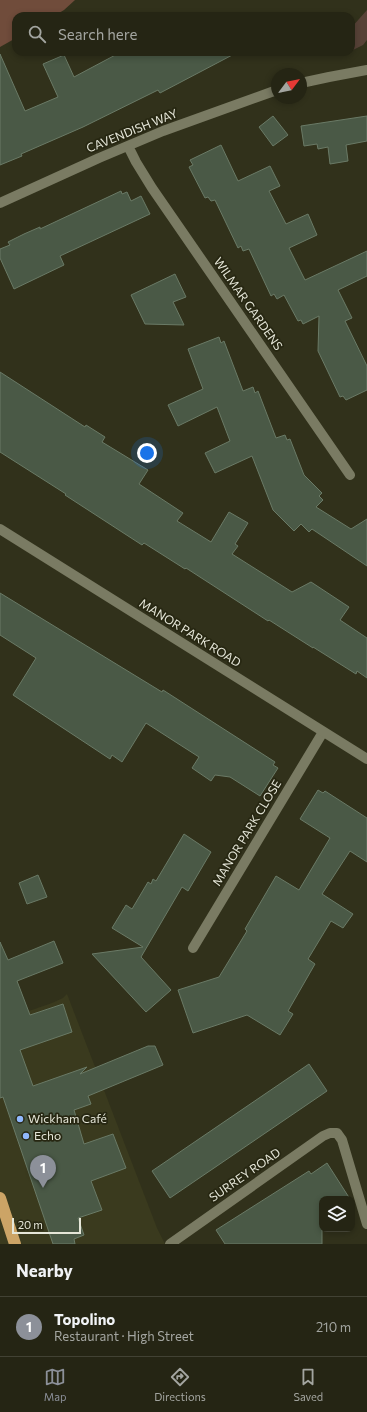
<!DOCTYPE html>
<html lang="en">
<head>
<meta charset="utf-8">
<style>
	:root { --surface:#252514; --page:#313122; --text:#f1f3f6; --muted:#a3a5a0; --line:#424234; --accent:#8c9099 }
	body { margin:0; font-family:Commissioner,sans-serif; background:var(--page); color:var(--text) }
	.controls { position:absolute; right:12px; bottom:12px; display:grid; overflow:hidden; border-radius:8px; box-shadow:0 2px 6px #0003 }
	.controls button { width:36px; height:36px; display:grid; place-items:center; padding:0; border:0; border-bottom:1px solid var(--line); background:var(--surface); color:var(--text); font:20px sans-serif }
	.compass { position:absolute; left:271px; top:68px; width:36px; height:36px; border-radius:50%; background:var(--surface); box-shadow:0 2px 6px #0003; rotate:58deg }
	.scale { position:absolute; left:12px; bottom:10px; width:69px; box-sizing:border-box; padding-left:4px; border:2px solid #e5e6d8; border-top:0; font-size:11px; line-height:14px; white-space:nowrap; color:#e5e6d8; -webkit-text-stroke:3px #272712; paint-order:stroke }
	.you { position:absolute; left:147px; top:453px; width:14px; height:14px; margin:-10px; border:3px solid #fff; border-radius:50%; background:#1a73e8; box-shadow:0 0 0 6px #1a73e833 }
	.badge { display:grid; place-items:center; width:26px; height:26px; border-radius:50%; background:var(--accent); color:#fff; font-size:13px; font-weight:700 }
	.pin { position:absolute; translate:-50% -33px; filter:drop-shadow(0 1px 2px #0008) }
	.pin::after { content:''; position:absolute; top:21px; width:14px; height:12px; background:inherit; clip-path:polygon(0 0,100% 0,50% 100%) }
	.list { margin:0; padding:0; list-style:none }
	h2 { display:flex; justify-content:space-between; align-items:center; height:52px; margin:0; padding:0 16px; font-size:17px }
	h2 small { font-size:13px; font-weight:400; color:var(--muted) }
	.list li { display:grid; grid-template-columns:26px 1fr auto; gap:12px; align-items:center; box-sizing:border-box; height:60px; padding:0 16px; border-top:1px solid var(--line) }
	.list b { display:block; font-size:15px; white-space:nowrap }
	.list p { margin:0; font-size:13px; white-space:nowrap; color:var(--muted) }
	.list em { font-size:13px; font-style:normal; color:var(--muted) }
	.icon { flex:none; width:22px; height:22px; fill:none; stroke:currentColor; stroke-width:2; stroke-linecap:round; stroke-linejoin:round }
	.map { position:relative; flex:none; width:367px; height:1244px; overflow:hidden }
	.search { position:absolute; background:var(--surface); box-shadow:0 2px 6px #0003; left:12px; right:12px; top:12px; height:44px; display:flex; align-items:center; gap:10px; box-sizing:border-box; padding:0 14px; border-radius:12px; color:var(--muted); font-size:15px }
	.sheet { height:112px; background:var(--surface) }
	nav { display:flex; justify-content:space-around; align-items:center; box-sizing:border-box; height:56px; border-top:1px solid var(--line); background:var(--surface); font-size:11px; color:var(--muted) }
	nav a { display:grid; justify-items:center; gap:2px }
	nav .on { color:var(--accent) }
	.map>svg:first-child { display:block }
</style>
</head>
<body>
<div class="map">
<svg width="367" height="1244" viewBox="0 0 367 1244">
	<rect width="100%" height="100%" fill="#31311b"/>
	<path fill="#3a3a1e" d="M67,994L157,1228L165,1244H0V1021L52,1003L63,998Z"/>
	<path fill="#574237" d="M367,10V40L363,45L351,51V28Z"/>
	<path fill="#704c3b" d="M0,0H75L64,10L54,16H16V38L0,47Z"/>
	<path fill="#4a5946" stroke="#6a7a66" d="M121,52H238L160,93L158,90L83,127L21,154L22,156L0,165V54L25,111L58,97L43,64L64,55L74,77Z
		M273,116L288,135L273,146L259,127Z
		M367,116V141L346,145L348,161L330,164L328,147L318,149L317,144L304,146L301,126Z
		M221,145L238,181L270,166L280,186L269,191L286,224L308,214L317,235L289,248L305,280L367,251V276L338,290L352,318L345,321L367,366V390L346,400L343,396L340,397L318,351L319,316L303,324L301,320L298,321L284,295L277,299L274,294L271,296L249,249L243,251L241,246L238,248L215,200L211,201L208,197L205,198L189,167L193,165L190,160Z
		M121,191L122,194L127,192L131,201L141,196L150,214L60,256L64,265L14,289L0,258V249L10,245L8,242L24,234L40,227V229Z
		M175,274L186,297L173,302L184,325L145,324L131,295Z
		M219,337L221,343L224,341L243,391L253,387L255,393L258,391L276,438L285,435L287,440L290,439L304,475L322,493L319,496L323,500L316,507L351,529L367,519V566L312,529L309,532L301,524L294,531L273,510L252,456L215,473L205,453L230,441L217,407L178,426L168,405L203,389L188,349Z
		M0,372L85,427L86,425L105,437L102,442L148,470L139,484L183,513L177,521L211,542L229,512L248,523L235,544L238,546L232,554L292,592L311,582L349,607L340,620L367,638V678L357,671L356,674L313,647V648L269,620L268,621L186,568L185,569L144,543L142,545L65,495L66,494L0,452Z
		M0,593L162,692L163,690L275,762L273,765L278,768L260,796L230,777L215,775L211,781L192,768L199,757L146,723L122,762L112,755L110,759L13,695L36,658L0,635Z
		M318,790L323,793L325,791L367,818V862L350,851L322,894L353,914L343,928L331,921L308,959L315,964L288,1011L293,1014L280,1035L247,1015L193,1033L178,990L219,977L247,931L245,929L276,876L299,890L330,838L300,819Z
		M184,834L211,852L188,891L182,887L141,957L171,990L146,1012L92,954L143,947L112,928L126,905L132,909L148,882L151,884L153,879L156,881Z
		M38,875L47,897L27,904L19,883Z
		M54,941L63,963L17,981L30,1015L63,1004L72,1032L20,1050L33,1086L87,1067L80,1074L148,1046H155L163,1065L88,1096L91,1104L74,1110L84,1144L113,1134L126,1168L91,1181L102,1210L78,1218L84,1235L74,1239L75,1244H53L3,1097L0,1098V942L8,960Z
		M309,1064L327,1091L170,1198L152,1171Z
		M327,1163L350,1199H322V1244H225L216,1230L309,1171L311,1174Z"/>
	<g fill="none" stroke-linecap="round" stroke-linejoin="round">
		<path stroke="#7a7b63" stroke-width="10" d="M301,83L329,77L367,70
			M128,146L136,162L152,188L350,475
			M0,203L99,158L163,131L277,90
			M193,948L323,732
			M170,1244L323,1136L330,1133H337L342,1140L367,1224"/>
		<path stroke="#7a7b63" stroke-width="10" d="M0,529L367,759"/>
		<path stroke="#cca466" stroke-width="12" d="M0,1198L15,1244"/>
	</g>
	<g fill="#90b8fd" stroke="#272712" stroke-width="1.5">
		<circle cx="20" cy="1119" r="4"/>
		<circle cx="26" cy="1136" r="4"/>
	</g>
	<g text-anchor="middle" stroke-width="3.5" stroke-linejoin="round" paint-order="stroke">
		<g font-size="12" fill="#e5e6d8" stroke="#272712">
			<text transform="translate(132 131) rotate(-22)" y="4">CAVENDISH WAY</text>
			<text transform="translate(248 304) rotate(55)" y="4">WILMAR GARDENS</text>
			<text transform="translate(190 633) rotate(32)" y="4">MANOR PARK ROAD</text>
			<text transform="translate(247 833) rotate(-59)" y="4">MANOR PARK CLOSE</text>
			<text transform="translate(245 1175) rotate(-35)" y="4">SURREY ROAD</text>
		</g>
		<g font-size="12" fill="#e5e6d8" stroke="#272712" text-anchor="start">
			<text x="28" y="1123">Wickham Café</text>
			<text x="34" y="1140">Echo</text>
		</g>
	</g>
</svg>
<div class="controls">
<button><svg class="icon" aria-label="layers" viewBox="0 0 24 24"><path d="M12 4l9 5-9 5-9-5zM3 14l9 5 9-5"/></svg></button>
</div>
<svg class="compass" viewBox="-18 -18 36 36"><path d="M0-13l5 13h-10z" fill="#e53935"/><path d="M0 13l5-13h-10z" fill="#a3a5a0"/></svg>
<div class="scale">20 m</div>
<div class="you"></div>
<div class="pin badge" style="left:43px;top:1188px">1</div>
<div class="search"><svg class="icon" aria-label="search" viewBox="0 0 24 24"><circle cx="10" cy="10" r="6"/><path d="M15 15l6 6"/></svg>Search here</div>
</div>
<section class="sheet">
<h2>Nearby<small></small></h2>
<ul class="list">
<li><span class="badge">1</span><div><b>Topolino</b><p>Restaurant · High Street</p></div><em>210 m</em></li>
</ul>
</section>
<nav>
<a class="on"><svg class="icon" aria-label="map" viewBox="0 0 24 24"><path d="M3 6l6-2 6 2 6-2v14l-6 2-6-2-6 2zM9 4v14M15 6v14"/></svg>Map</a>
<a><svg class="icon" aria-label="directions" viewBox="0 0 24 24"><path d="M12 3l9 9-9 9-9-9zM9 14v-3h6M13 9l2 2-2 2"/></svg>Directions</a>
<a><svg class="icon" aria-label="saved" viewBox="0 0 24 24"><path d="M7 4h10v16l-5-4-5 4z"/></svg>Saved</a>
</nav>
</body>
</html>
